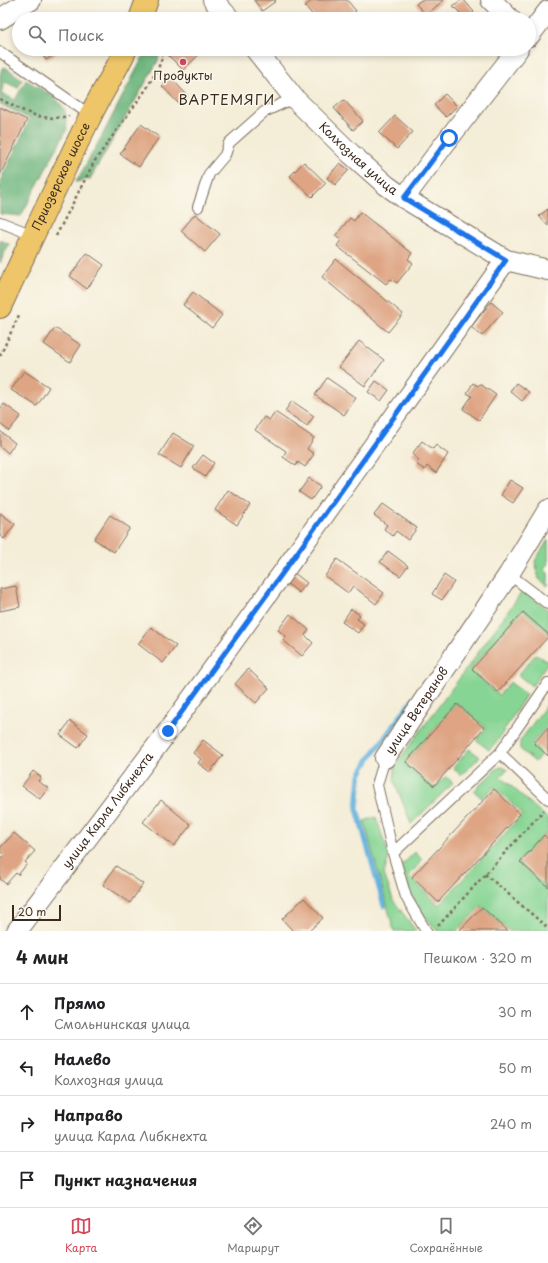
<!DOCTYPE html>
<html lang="ru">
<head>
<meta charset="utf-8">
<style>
	:root { --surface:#fff; --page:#f6f6f6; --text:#202124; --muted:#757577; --line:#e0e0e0; --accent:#d1495b }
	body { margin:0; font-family:"Playpen Sans",sans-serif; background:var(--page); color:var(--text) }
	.scale { position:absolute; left:12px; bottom:10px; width:49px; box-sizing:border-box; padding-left:4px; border:2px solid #3b2a1e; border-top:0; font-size:11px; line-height:14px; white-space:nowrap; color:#3b2a1e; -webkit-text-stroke:3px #fbf7ec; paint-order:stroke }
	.stop { position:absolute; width:12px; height:12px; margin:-9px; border:3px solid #1a73e8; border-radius:50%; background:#fff }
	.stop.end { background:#1a73e8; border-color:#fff; box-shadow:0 1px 4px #0008 }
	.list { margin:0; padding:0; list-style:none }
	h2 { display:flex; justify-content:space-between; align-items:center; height:52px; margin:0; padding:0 16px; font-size:17px }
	h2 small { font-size:13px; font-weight:400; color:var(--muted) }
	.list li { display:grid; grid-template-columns:26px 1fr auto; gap:12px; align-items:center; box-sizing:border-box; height:56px; padding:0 16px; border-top:1px solid var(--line) }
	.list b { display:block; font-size:15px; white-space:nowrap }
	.list p { margin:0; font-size:13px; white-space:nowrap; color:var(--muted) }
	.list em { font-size:13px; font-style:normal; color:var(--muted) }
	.icon { flex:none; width:22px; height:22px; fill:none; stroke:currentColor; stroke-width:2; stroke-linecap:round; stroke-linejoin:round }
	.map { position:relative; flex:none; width:548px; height:931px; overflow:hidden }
	.search { position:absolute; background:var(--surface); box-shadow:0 2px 6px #0003; left:12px; right:12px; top:12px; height:44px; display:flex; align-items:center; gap:10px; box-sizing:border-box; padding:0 14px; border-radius:22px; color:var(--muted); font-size:15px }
	.sheet { height:276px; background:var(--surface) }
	nav { display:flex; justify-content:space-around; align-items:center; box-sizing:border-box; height:56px; border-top:1px solid var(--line); background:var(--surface); font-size:11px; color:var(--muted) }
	nav a { display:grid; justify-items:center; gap:2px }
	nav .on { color:var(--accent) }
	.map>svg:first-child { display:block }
</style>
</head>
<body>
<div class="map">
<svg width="548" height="931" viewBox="0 0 548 931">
	<rect width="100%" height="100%" fill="#fbf7ec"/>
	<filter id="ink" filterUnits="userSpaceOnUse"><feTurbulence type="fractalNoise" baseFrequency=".025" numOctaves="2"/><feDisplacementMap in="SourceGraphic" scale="8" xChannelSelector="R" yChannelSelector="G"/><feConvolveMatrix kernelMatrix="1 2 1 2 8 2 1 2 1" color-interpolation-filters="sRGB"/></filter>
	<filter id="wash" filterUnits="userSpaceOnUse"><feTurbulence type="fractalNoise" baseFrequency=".012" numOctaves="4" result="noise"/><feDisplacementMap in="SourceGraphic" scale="16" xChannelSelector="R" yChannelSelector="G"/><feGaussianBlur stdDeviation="0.9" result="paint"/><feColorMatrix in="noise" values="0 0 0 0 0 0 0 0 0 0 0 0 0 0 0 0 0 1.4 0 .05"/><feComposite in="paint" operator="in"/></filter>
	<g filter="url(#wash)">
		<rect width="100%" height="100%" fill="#f4edd7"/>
		<path fill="#87d594" stroke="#618059" d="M548,540V564L544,569L548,573V586L539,579L535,561Z
			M522,592H525L548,610V632L523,610L470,670L499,695L510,682L526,695L498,740L489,750L476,740L486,728L457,703L405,763L434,788L446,776L453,783L411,824L394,780L395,765L459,679Z
			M536,654L548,662L532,686L518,675Z
			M548,703V725L532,743L542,753L535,762L520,749V741Z
			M469,749L480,757L461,775L453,768Z
			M501,767L505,768L507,770L500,776L548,819V836L545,834L518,862L548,889V931H509L481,906L457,931H437L417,906L406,882L401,866L415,852L422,860L409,876L439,905L523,814L494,787L482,798L474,791L496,769Z
			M376,817L389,856L384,874L393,900L416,931H394L364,821Z"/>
		<path fill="#6db67e" stroke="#54704e" d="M147,49H160L158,61L90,179L76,182L103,134Z
			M5,67L22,79L18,88L5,82L1,93L15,100L26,80C37,87 59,97 64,109C67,115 66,123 67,129L21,216L0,214V181L30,119L0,104V76L2,68Z
			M0,240L9,244L0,263Z"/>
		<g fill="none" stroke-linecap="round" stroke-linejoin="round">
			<path stroke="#63b2dd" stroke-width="5" d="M384,906L357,809L360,775L369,759L413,699"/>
		</g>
		<g id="blocks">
			<path fill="#dea483" d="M254,0H275L276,1L262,11Z
				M313,0H347L356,11L347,19H316L305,6Z
				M421,0H444L426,15L416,4Z
				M461,0H464L474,12L466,19L453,6Z
				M39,49H63L46,60Z
				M172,49H205L183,70L167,54Z
				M171,78L187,95L178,103L162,86Z
				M445,94L457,106L446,117L434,105Z
				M344,100L363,121L353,130L334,108Z
				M0,107L27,120L0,175Z
				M395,116L413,132L397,149L379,133Z
				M141,124L159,137L139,167L120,154Z
				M304,162L326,183L312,197L290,176Z
				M340,163L349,170L335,185L327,178Z
				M548,209V226L539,216Z
				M360,212L412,253L408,259L413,263L397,283L391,279L386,284L337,246L341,240L335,236L350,218L354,221Z
				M195,214L220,234L205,252L181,231Z
				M87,253L104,265L87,289L70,276Z
				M336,259L403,314L388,332L322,277Z
				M193,292L222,315L212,328L183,305Z
				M491,302L503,312L482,336L471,327Z
				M55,328L81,345L70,362L44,344Z
				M359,341L384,360L365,386L339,367Z
				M24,371L49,387L37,406L11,390Z
				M327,378L356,398L344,415L315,395Z
				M376,381L389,390L381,401L368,392Z
				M473,383L478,386L480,384L496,395L479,420L463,409L472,396L467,393Z
				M516,383L529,392L522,401L510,391Z
				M292,401L314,416L307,426L285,411Z
				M4,404L21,416L9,431L0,424V409Z
				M275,412L314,438L307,449L314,454L305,467L298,462L296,466L283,457L286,451L255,430L264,417L270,420Z
				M0,431L15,443L8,453L0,446Z
				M173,433L194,446L181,468L159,455Z
				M422,441L433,449L436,445L448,454L436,473L427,466L425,470L416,464L419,460L412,454Z
				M203,455L214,463L205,477L193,468Z
				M309,478L321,486L311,500L299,492Z
				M510,480L523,488L513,503L501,495Z
				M228,490L250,505L237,525L215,510Z
				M383,504L417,528L408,540L396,531L393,536L384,529L387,525L374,515Z
				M0,513L15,524L4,539L0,536Z
				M110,515L130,528L114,552L94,539Z
				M388,551L408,566L400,576L380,562Z
				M337,559L384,593L376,604L353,586L348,593L325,576Z
				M293,572L307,583L299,593L285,582Z
				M444,575L454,582L442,600L432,594Z
				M16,586L20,607L0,611V589Z
				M351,609L360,615L357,619L364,624L358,633L342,622Z
				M523,612L548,634V637L498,692L472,669Z
				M290,614L309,630L305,635L313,643L302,656L283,640L286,636L278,630Z
				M151,627L176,646L163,663L138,644Z
				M248,669L269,688L256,703L235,684Z
				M457,704L484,728L434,786L406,762Z
				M70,721L88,734L78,748L60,735Z
				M548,727V756L534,743Z
				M203,740L223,755L210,772L198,763L201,759L193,753Z
				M33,771L41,777L38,781L48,788L40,799L22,786Z
				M494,789L520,814L438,902L412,877Z
				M161,800L191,825L174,846L143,822Z
				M14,833L35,851L25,862L27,864L18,875L16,873L6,884L0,879V859L4,855L0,851V848Z
				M544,835L548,839V887L520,862Z
				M116,866L143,884L130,903L103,885Z
				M304,898L323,918L309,931H293L282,919Z
				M482,907L508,931H459Z"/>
		</g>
	</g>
	<g filter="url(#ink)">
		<use href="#blocks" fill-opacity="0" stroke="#7c6e5f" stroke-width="1"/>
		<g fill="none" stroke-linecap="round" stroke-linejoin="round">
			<g stroke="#7c6e5f" stroke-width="12">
				<path id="service" d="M0,52L86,112L90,116
					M198,207L209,174L225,155L229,143L264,112L294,98
					M0,222L33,235
					M509,574L548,604
					M500,753L548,799
					M385,758L377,785L393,853L406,897L426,931
					M393,853L500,753L548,683"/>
			</g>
			<g stroke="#7c6e5f" stroke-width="22">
				<g id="minor">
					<path d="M213,0L230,19"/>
					<path d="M491,0L510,19"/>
					<path d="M0,19L31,0"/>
					<path d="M529,36L548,11"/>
					<path id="s1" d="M255,49L294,98L351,154L386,185L404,198L506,260L548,270"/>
					<path d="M404,198L449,138L518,49"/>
					<path id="s2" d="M385,758L509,574L548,510"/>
					<path id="s3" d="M17,931L168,731L292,560L506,260"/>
				</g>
			</g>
			<g stroke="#7c6e5f" stroke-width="24">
				<g id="primary">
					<path d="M140,19L147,0"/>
					<path id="s4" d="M0,307C29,244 58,181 89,119C100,95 115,73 126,49"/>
				</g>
			</g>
			<path stroke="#7c6e5f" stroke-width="2.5" stroke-dasharray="3 3" stroke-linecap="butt" d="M186,19L193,14L203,19
				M0,99C25,112 41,122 69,116
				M56,236L94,162L147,88L160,64L164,49
				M0,356L19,315
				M485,874L548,928
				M438,926L544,810"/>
			<use href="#service" stroke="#fff" stroke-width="10"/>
			<use href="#minor" stroke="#fff" stroke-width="20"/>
			<use href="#primary" stroke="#eec569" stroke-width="22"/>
		</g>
	</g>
	<g fill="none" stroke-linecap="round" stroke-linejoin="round" filter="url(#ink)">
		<path stroke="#1a73e8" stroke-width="5" d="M168,731L292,560L506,260L404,198L449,138"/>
	</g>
	<circle fill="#d1495b" stroke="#fbf7ec" stroke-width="1.5" cx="183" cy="62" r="4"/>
	<g text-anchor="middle" stroke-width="3" stroke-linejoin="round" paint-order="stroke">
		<g font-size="12" fill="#3b2a1e" stroke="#fbf7ec">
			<text x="183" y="80">Продукты</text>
		</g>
		<g font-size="12" fill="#3b2a1e" stroke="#fbf7ec">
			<text dy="4" stroke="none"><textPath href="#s1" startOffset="151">Колхозная улица</textPath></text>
			<text dy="4" stroke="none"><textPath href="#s4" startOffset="144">Приозерское шоссе</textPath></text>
			<text dy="4" stroke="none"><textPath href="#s2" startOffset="57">улица Ветеранов</textPath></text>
			<text dy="4" stroke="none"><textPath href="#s3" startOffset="151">улица Карла Либкнехта</textPath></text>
		</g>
		<g font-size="14" letter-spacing="1" fill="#3b2a1e" stroke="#fbf7ec">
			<text x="227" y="105">ВАРТЕМЯГИ</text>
		</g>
	</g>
</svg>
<div class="scale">20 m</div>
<div class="stop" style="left:449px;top:138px"></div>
<div class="stop end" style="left:168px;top:731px"></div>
<div class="search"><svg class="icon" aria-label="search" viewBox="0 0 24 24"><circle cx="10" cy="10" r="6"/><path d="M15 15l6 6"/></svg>Поиск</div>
</div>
<section class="sheet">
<h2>4 мин<small>Пешком · 320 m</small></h2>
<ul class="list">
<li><svg class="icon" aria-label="ahead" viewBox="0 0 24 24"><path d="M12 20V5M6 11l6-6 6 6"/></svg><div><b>Прямо</b><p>Смольнинская улица</p></div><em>30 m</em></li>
<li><svg class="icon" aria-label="left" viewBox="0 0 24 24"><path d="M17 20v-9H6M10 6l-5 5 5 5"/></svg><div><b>Налево</b><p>Колхозная улица</p></div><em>50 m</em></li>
<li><svg class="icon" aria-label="right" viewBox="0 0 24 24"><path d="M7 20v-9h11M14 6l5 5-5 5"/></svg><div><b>Направо</b><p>улица Карла Либкнехта</p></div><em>240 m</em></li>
<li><svg class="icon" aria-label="arrive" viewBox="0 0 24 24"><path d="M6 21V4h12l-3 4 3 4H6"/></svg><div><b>Пункт назначения</b></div></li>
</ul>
</section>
<nav>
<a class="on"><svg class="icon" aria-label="map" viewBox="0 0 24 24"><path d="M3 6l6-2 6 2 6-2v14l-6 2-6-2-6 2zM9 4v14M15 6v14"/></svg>Карта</a>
<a><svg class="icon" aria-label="directions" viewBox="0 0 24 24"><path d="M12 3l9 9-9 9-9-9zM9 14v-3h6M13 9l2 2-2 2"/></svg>Маршрут</a>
<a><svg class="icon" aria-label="saved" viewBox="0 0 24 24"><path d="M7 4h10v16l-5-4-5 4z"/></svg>Сохранённые</a>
</nav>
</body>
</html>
